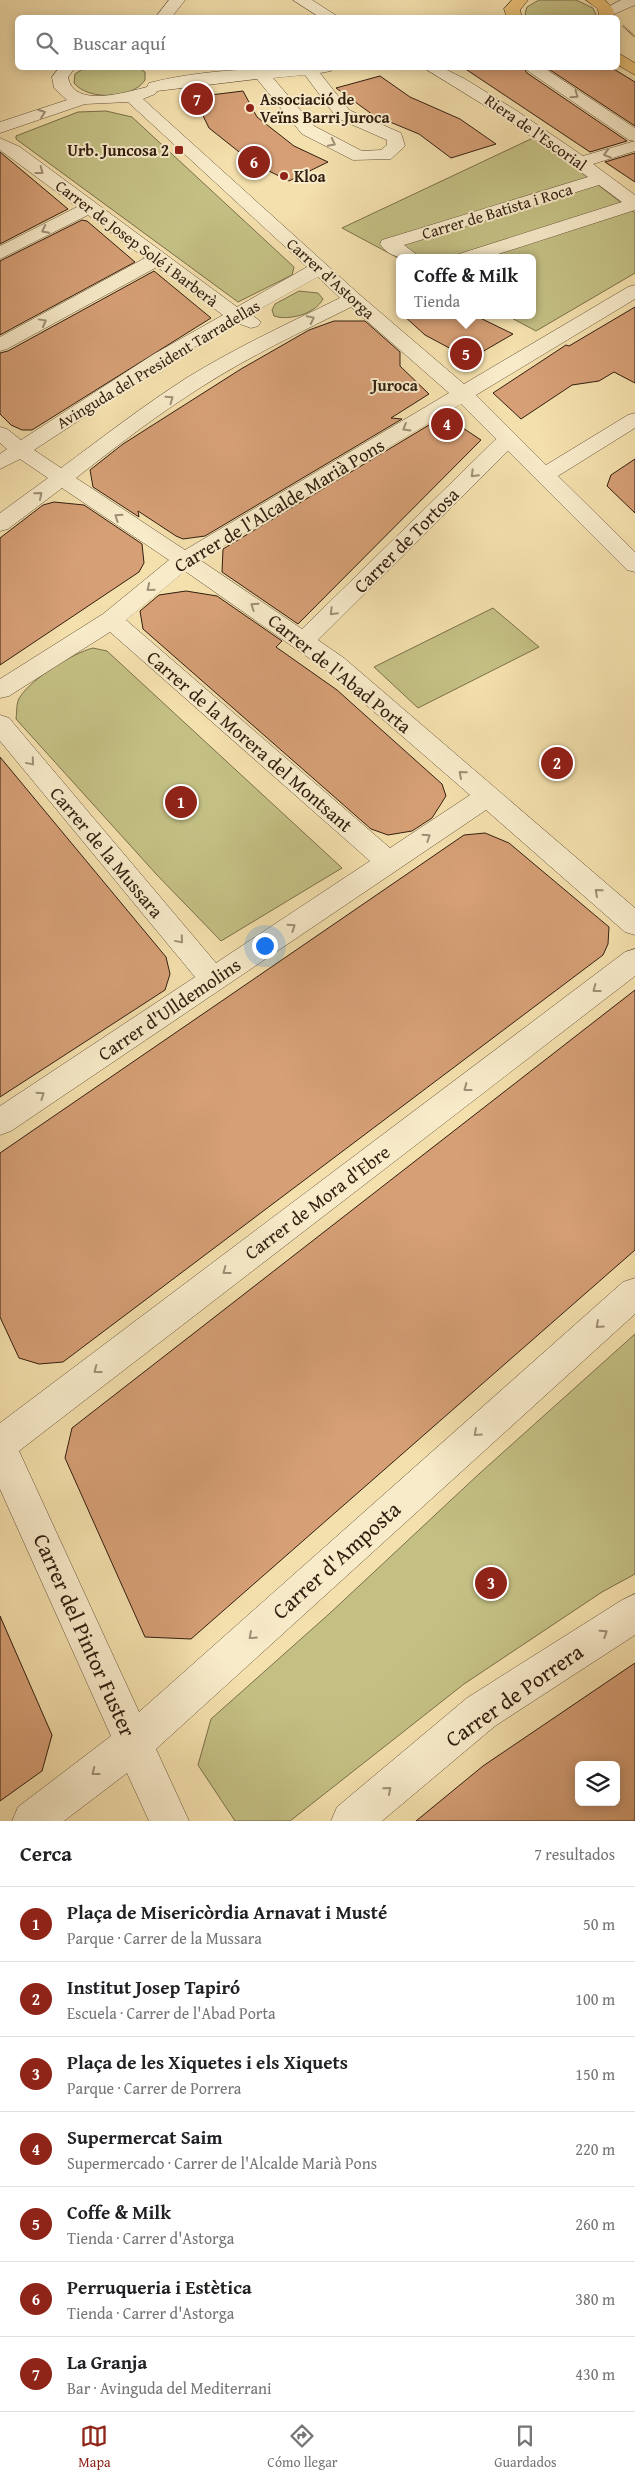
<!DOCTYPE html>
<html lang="es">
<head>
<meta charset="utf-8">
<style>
	:root { --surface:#fff; --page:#f2f2f2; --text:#202124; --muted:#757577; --line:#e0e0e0; --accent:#8f2418 }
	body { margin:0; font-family:"Gentium Book Plus",serif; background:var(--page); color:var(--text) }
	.controls { position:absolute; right:15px; bottom:15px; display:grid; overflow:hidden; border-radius:8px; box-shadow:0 2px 12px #0003 }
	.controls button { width:45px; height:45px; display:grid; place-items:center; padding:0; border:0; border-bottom:1px solid var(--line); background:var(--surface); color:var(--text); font:25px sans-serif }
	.you { position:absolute; left:264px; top:945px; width:18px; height:18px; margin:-12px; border:4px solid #fff; border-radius:50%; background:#1a73e8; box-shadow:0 0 0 8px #1a73e833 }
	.badge { display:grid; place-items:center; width:32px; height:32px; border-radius:50%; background:var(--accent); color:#fff; font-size:16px; font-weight:700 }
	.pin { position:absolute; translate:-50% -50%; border:2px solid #fff; box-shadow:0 1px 5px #0006 }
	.popup { position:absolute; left:396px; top:254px; width:140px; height:65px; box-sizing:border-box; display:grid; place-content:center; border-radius:8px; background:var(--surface); filter:drop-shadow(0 1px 4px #0005); font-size:16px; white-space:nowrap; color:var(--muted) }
	.popup b { font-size:19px; color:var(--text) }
	.popup::after { content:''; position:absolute; left:50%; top:100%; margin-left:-10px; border:10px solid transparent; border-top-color:var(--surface) }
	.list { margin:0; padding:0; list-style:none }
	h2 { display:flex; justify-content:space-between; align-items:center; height:65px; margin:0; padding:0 20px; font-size:21px }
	h2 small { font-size:16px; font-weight:400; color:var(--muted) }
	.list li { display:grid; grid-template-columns:32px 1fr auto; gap:15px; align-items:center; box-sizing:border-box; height:75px; padding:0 20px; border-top:1px solid var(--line) }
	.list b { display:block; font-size:19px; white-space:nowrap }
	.list p { margin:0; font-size:16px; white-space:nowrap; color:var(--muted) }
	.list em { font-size:16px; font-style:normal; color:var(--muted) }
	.icon { flex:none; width:28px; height:28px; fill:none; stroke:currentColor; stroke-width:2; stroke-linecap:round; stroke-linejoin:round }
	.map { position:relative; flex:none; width:635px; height:1821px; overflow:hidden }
	.search { position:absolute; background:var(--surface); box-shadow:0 2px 12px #0003; left:15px; right:15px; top:15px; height:55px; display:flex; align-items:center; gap:12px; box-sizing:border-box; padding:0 18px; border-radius:8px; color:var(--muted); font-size:19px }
	.sheet { height:590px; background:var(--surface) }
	nav { display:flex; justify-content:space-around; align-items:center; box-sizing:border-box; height:70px; border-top:1px solid var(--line); background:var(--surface); font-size:14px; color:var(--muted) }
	nav a { display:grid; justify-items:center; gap:2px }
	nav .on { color:var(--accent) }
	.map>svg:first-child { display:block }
</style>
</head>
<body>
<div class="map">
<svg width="635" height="1821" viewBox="0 0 635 1821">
	<rect width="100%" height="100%" fill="#f4e0ad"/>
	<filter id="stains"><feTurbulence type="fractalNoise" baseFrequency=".004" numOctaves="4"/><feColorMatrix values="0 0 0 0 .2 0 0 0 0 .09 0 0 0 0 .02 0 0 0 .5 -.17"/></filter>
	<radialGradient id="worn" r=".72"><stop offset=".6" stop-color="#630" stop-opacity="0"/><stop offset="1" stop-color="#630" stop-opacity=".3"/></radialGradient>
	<path fill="#c4c084" stroke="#7b6f4a" d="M539,0H576L593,8L596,15L595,18L528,17L525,14L527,7Z
		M84,68H139L145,72V80C133,99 88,101 74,83L75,74Z
		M106,111L132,117L294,267L292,275L238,302L16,139V136L78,112Z
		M535,137L635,213V273L536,331L506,315H532V258L400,259L342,228Z
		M299,291L318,293L323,299C315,314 289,321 274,316L272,310L275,304Z
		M493,608L539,647L418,708L374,667Z
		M93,648L107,651L342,868L221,941L157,875L16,719C17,712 16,702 20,697C31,679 73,653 93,648Z
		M635,1334V1574L602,1592L464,1684L290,1821H235L198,1765L211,1719L329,1614L480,1473Z"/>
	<path fill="#d69f76" stroke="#321e0f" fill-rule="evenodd" d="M464,68H524L527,73L627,141L590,152Z
		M547,68H612L635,82V126Z
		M380,76L410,97L460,119L496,144L451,158L419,134L373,115L336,88Z
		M243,91L257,117L294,146L328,162L289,181L253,163L209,128L194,97Z
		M0,152L68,209L0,244Z
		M635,153V182L605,162Z
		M82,220L87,221L135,262L0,335V261Z
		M154,271L211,318L32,430H22L11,425L0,414V353L8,351Z
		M635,307V383L614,372L599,381L572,385L521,419L493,393L566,345L569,346Z
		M403,315H474L513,334L470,359L425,335Z
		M334,321H365L400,352V366L429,394L391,418L402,419L205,536L183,539L176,536L138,511L139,517L93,487L90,470L123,444L241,369L309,330Z
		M434,422L457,424L481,440L298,624L222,572L223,549Z
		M635,459V513L607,486L611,475Z
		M54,502L84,505L142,544L144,563L139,572L0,665V538L43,505Z
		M186,591L217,596L282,641L276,647L337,690L442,784L446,796L432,818L412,831L388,835L371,829L143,629L140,611L159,595Z
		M0,757L166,957L170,974L165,990L0,1097Z
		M485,833L509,843L609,927L608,944L603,955L63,1362L39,1364L19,1358L0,1317V1153L464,835Z
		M635,990V1250L191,1639L145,1637L65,1458L72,1428Z
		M0,1616L52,1735L42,1771L0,1801Z
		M635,1663V1821H416L483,1766ZM579,1765H616V1802H579Z"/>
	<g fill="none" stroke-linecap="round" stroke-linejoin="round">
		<g stroke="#624e36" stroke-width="1">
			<path id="minor" d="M169,0H185L171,18H155Z
				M293,0H312L340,18H321Z
				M621,0H635V5L607,17L599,12Z
				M59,68H75L68,77C73,109 127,92 147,87L149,83C208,68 272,68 333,68L331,71L320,73L349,110L401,133L405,146L391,159L353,160L302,134L257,79L157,91L155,94L143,99L360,295L464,384L628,287L635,285V299L476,395L546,465L628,415L635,413V428L558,476L635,552V572L627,570L508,451L318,640L344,658L635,908V935L625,932L486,810L11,1131L0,1135V1106L195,977L0,741V715L9,718L216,963L370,861L110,632L9,696L0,698V679L103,614L169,560L62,488L8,529L0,531V513L48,478L20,459L0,469V454L7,449L0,443V427L7,429L21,440L154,354L223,315L157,267L7,349L0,351V337L145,258L88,215L0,259V246L77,207L0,150V138L20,147L237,307L307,267L128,102L85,104L0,133V122L67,100L54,88L52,77ZM305,75L337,118L387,140V145L381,150L362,151L314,126L273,78ZM318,277L340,298C289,323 237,347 188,377C144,405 103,437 61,468L34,450L168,362L237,323L251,328L258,326L261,322L251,314ZM351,307L449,393L185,550L76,478C117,446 158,414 203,386C250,356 301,332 351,307ZM461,404L496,439L302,629L200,560ZM185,571L326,670L470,795L390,848L126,620Z
				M424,68H443L465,79L517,111L583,156L635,141L629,140L528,71L526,68H544L635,128V151L593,164L635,195V210L486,258H457L459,254L622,202L599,185L404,245L421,258C405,258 390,259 380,244L382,240L588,177L505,118Z
				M635,949V976L19,1451L139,1712L623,1282L635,1278V1314L156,1749L189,1821H149L127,1773L64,1821H12L18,1807L111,1736L0,1489V1423L625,952Z
				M635,1594V1635L495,1726L382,1821H331L337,1807L467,1698L622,1600Z"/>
		</g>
		<g stroke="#321e0f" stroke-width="1">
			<path id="major" d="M512,0H528L520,10L522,18H507L504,9Z
				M586,0H605L613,9L615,18H599L598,9Z
				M618,53L635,63V75L618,65Z"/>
		</g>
		<path stroke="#321e0f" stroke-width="2" stroke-dasharray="0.5 1" stroke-linecap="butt" d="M623,26L635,37"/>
		<use href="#minor" fill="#f8ebca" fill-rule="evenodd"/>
		<use href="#major" fill="#eac076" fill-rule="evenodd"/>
	</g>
	<defs><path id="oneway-chevron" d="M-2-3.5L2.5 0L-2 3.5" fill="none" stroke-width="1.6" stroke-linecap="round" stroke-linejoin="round" transform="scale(1.25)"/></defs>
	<g stroke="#9f8f76">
		<use href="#oneway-chevron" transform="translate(575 95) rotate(35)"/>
		<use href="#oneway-chevron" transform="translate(42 113) rotate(-20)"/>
		<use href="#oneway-chevron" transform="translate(332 143) rotate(27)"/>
		<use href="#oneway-chevron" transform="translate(607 154) rotate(164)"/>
		<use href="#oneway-chevron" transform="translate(40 171) rotate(37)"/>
		<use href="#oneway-chevron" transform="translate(45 230) rotate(153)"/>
		<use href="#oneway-chevron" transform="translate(311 319) rotate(-26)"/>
		<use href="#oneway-chevron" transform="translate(43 322) rotate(-29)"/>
		<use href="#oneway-chevron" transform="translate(170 399) rotate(-35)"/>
		<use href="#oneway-chevron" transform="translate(406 428) rotate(149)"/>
		<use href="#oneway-chevron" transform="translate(474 474) rotate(135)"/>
		<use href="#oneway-chevron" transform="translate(39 495) rotate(-41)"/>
		<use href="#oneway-chevron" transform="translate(118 517) rotate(-146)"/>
		<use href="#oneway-chevron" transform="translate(150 588) rotate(141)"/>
		<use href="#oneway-chevron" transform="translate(254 606) rotate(-146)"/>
		<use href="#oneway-chevron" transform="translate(333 612) rotate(135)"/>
		<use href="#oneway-chevron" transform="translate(31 762) rotate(50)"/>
		<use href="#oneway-chevron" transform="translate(462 774) rotate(-139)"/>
		<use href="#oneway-chevron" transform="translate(427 837) rotate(-34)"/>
		<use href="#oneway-chevron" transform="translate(598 892) rotate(-139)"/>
		<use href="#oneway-chevron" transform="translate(292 927) rotate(-34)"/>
		<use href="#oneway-chevron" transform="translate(180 940) rotate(50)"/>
		<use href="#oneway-chevron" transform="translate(596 989) rotate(143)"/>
		<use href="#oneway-chevron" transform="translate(467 1088) rotate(143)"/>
		<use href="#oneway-chevron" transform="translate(41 1095) rotate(-34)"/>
		<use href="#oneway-chevron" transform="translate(226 1271) rotate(143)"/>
		<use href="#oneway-chevron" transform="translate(599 1325) rotate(138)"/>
		<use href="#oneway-chevron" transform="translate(97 1370) rotate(143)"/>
		<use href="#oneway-chevron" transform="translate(477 1433) rotate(138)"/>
		<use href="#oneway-chevron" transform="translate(604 1633) rotate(-33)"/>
		<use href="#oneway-chevron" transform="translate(252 1636) rotate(138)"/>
		<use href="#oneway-chevron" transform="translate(95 1772) rotate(142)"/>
		<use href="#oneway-chevron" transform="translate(388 1790) rotate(-40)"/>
	</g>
	<g fill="#8f2418" stroke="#f8ebca" stroke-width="2">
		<circle cx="250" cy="108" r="5"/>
		<rect x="174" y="145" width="10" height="10" rx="2.5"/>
		<circle cx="284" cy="176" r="5"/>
	</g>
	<g text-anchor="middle" stroke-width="4" stroke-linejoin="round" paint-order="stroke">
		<g font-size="16" font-weight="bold" fill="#321e0f" stroke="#f8ebca" text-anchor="start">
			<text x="260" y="105">Associació de<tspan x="260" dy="18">Veïns Barri Juroca</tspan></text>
			<text x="169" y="156" text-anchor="end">Urb. Juncosa 2</text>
			<text x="294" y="182">Kloa</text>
		</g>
		<g font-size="16" fill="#321e0f" stroke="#f8ebca">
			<text transform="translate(536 132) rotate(35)" y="6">Riera de l'Escorial</text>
			<text transform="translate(497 211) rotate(-17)" y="6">Carrer de Batista i Roca</text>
			<text transform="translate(137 243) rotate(37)" y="6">Carrer de Josep Solé i Barberà</text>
			<text transform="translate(331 278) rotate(42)" y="6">Carrer d'Astorga</text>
			<text transform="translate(158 364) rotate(-31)" y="6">Avinguda del President Tarradellas</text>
		</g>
		<g font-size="16" font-weight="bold" fill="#321e0f" stroke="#f8ebca">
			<text x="395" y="391">Juroca</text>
		</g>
		<g font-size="19" fill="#321e0f" stroke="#f8ebca">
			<text transform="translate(279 505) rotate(-31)" y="7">Carrer de l'Alcalde Marià Pons</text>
			<text transform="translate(406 540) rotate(-45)" y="7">Carrer de Tortosa</text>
			<text transform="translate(340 673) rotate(39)" y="7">Carrer de l'Abad Porta</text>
			<text transform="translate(250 741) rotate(41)" y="7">Carrer de la Morera del Montsant</text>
			<text transform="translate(107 852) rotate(50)" y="7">Carrer de la Mussara</text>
			<text transform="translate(169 1009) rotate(-34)" y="7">Carrer d'Ulldemolins</text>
			<text transform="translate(317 1202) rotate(-37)" y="7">Carrer de Mora d'Ebre</text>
		</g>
		<g font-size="22" fill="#321e0f" stroke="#f8ebca">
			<text transform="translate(336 1560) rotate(-42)" y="8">Carrer d'Amposta</text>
			<text transform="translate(85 1635) rotate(66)" y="8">Carrer del Pintor Fuster</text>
			<text transform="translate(514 1695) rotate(-35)" y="8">Carrer de Porrera</text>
		</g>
	</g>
	<rect width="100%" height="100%" filter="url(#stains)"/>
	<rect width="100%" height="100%" fill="url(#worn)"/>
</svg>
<div class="controls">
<button><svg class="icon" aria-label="layers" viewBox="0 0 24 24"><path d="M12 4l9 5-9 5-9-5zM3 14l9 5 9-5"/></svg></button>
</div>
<div class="you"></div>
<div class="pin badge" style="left:181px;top:802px">1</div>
<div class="pin badge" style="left:557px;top:763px">2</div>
<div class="pin badge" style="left:491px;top:1583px">3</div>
<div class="pin badge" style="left:447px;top:424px">4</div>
<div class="pin badge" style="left:466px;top:354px">5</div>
<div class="popup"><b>Coffe &amp; Milk</b>Tienda</div>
<div class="pin badge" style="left:254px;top:162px">6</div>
<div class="pin badge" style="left:197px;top:99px">7</div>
<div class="search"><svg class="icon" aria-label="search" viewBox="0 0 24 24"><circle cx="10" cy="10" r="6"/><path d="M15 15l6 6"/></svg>Buscar aquí</div>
</div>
<section class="sheet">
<h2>Cerca<small>7 resultados</small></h2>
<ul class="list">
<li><span class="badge">1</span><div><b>Plaça de Misericòrdia Arnavat i Musté</b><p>Parque · Carrer de la Mussara</p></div><em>50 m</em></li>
<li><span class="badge">2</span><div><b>Institut Josep Tapiró</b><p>Escuela · Carrer de l'Abad Porta</p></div><em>100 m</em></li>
<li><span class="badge">3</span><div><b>Plaça de les Xiquetes i els Xiquets</b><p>Parque · Carrer de Porrera</p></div><em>150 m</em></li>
<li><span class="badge">4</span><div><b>Supermercat Saim</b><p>Supermercado · Carrer de l'Alcalde Marià Pons</p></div><em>220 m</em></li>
<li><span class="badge">5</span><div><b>Coffe &amp; Milk</b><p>Tienda · Carrer d'Astorga</p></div><em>260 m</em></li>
<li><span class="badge">6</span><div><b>Perruqueria i Estètica</b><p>Tienda · Carrer d'Astorga</p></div><em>380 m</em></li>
<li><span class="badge">7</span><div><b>La Granja</b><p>Bar · Avinguda del Mediterrani</p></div><em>430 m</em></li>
</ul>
</section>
<nav>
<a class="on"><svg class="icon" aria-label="map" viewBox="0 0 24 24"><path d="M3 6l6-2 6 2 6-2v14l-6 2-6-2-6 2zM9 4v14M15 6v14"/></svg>Mapa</a>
<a><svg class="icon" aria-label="directions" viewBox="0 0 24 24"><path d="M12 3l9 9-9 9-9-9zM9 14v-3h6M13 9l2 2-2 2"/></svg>Cómo llegar</a>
<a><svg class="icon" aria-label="saved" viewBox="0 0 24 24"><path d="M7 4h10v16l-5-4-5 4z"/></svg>Guardados</a>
</nav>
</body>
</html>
